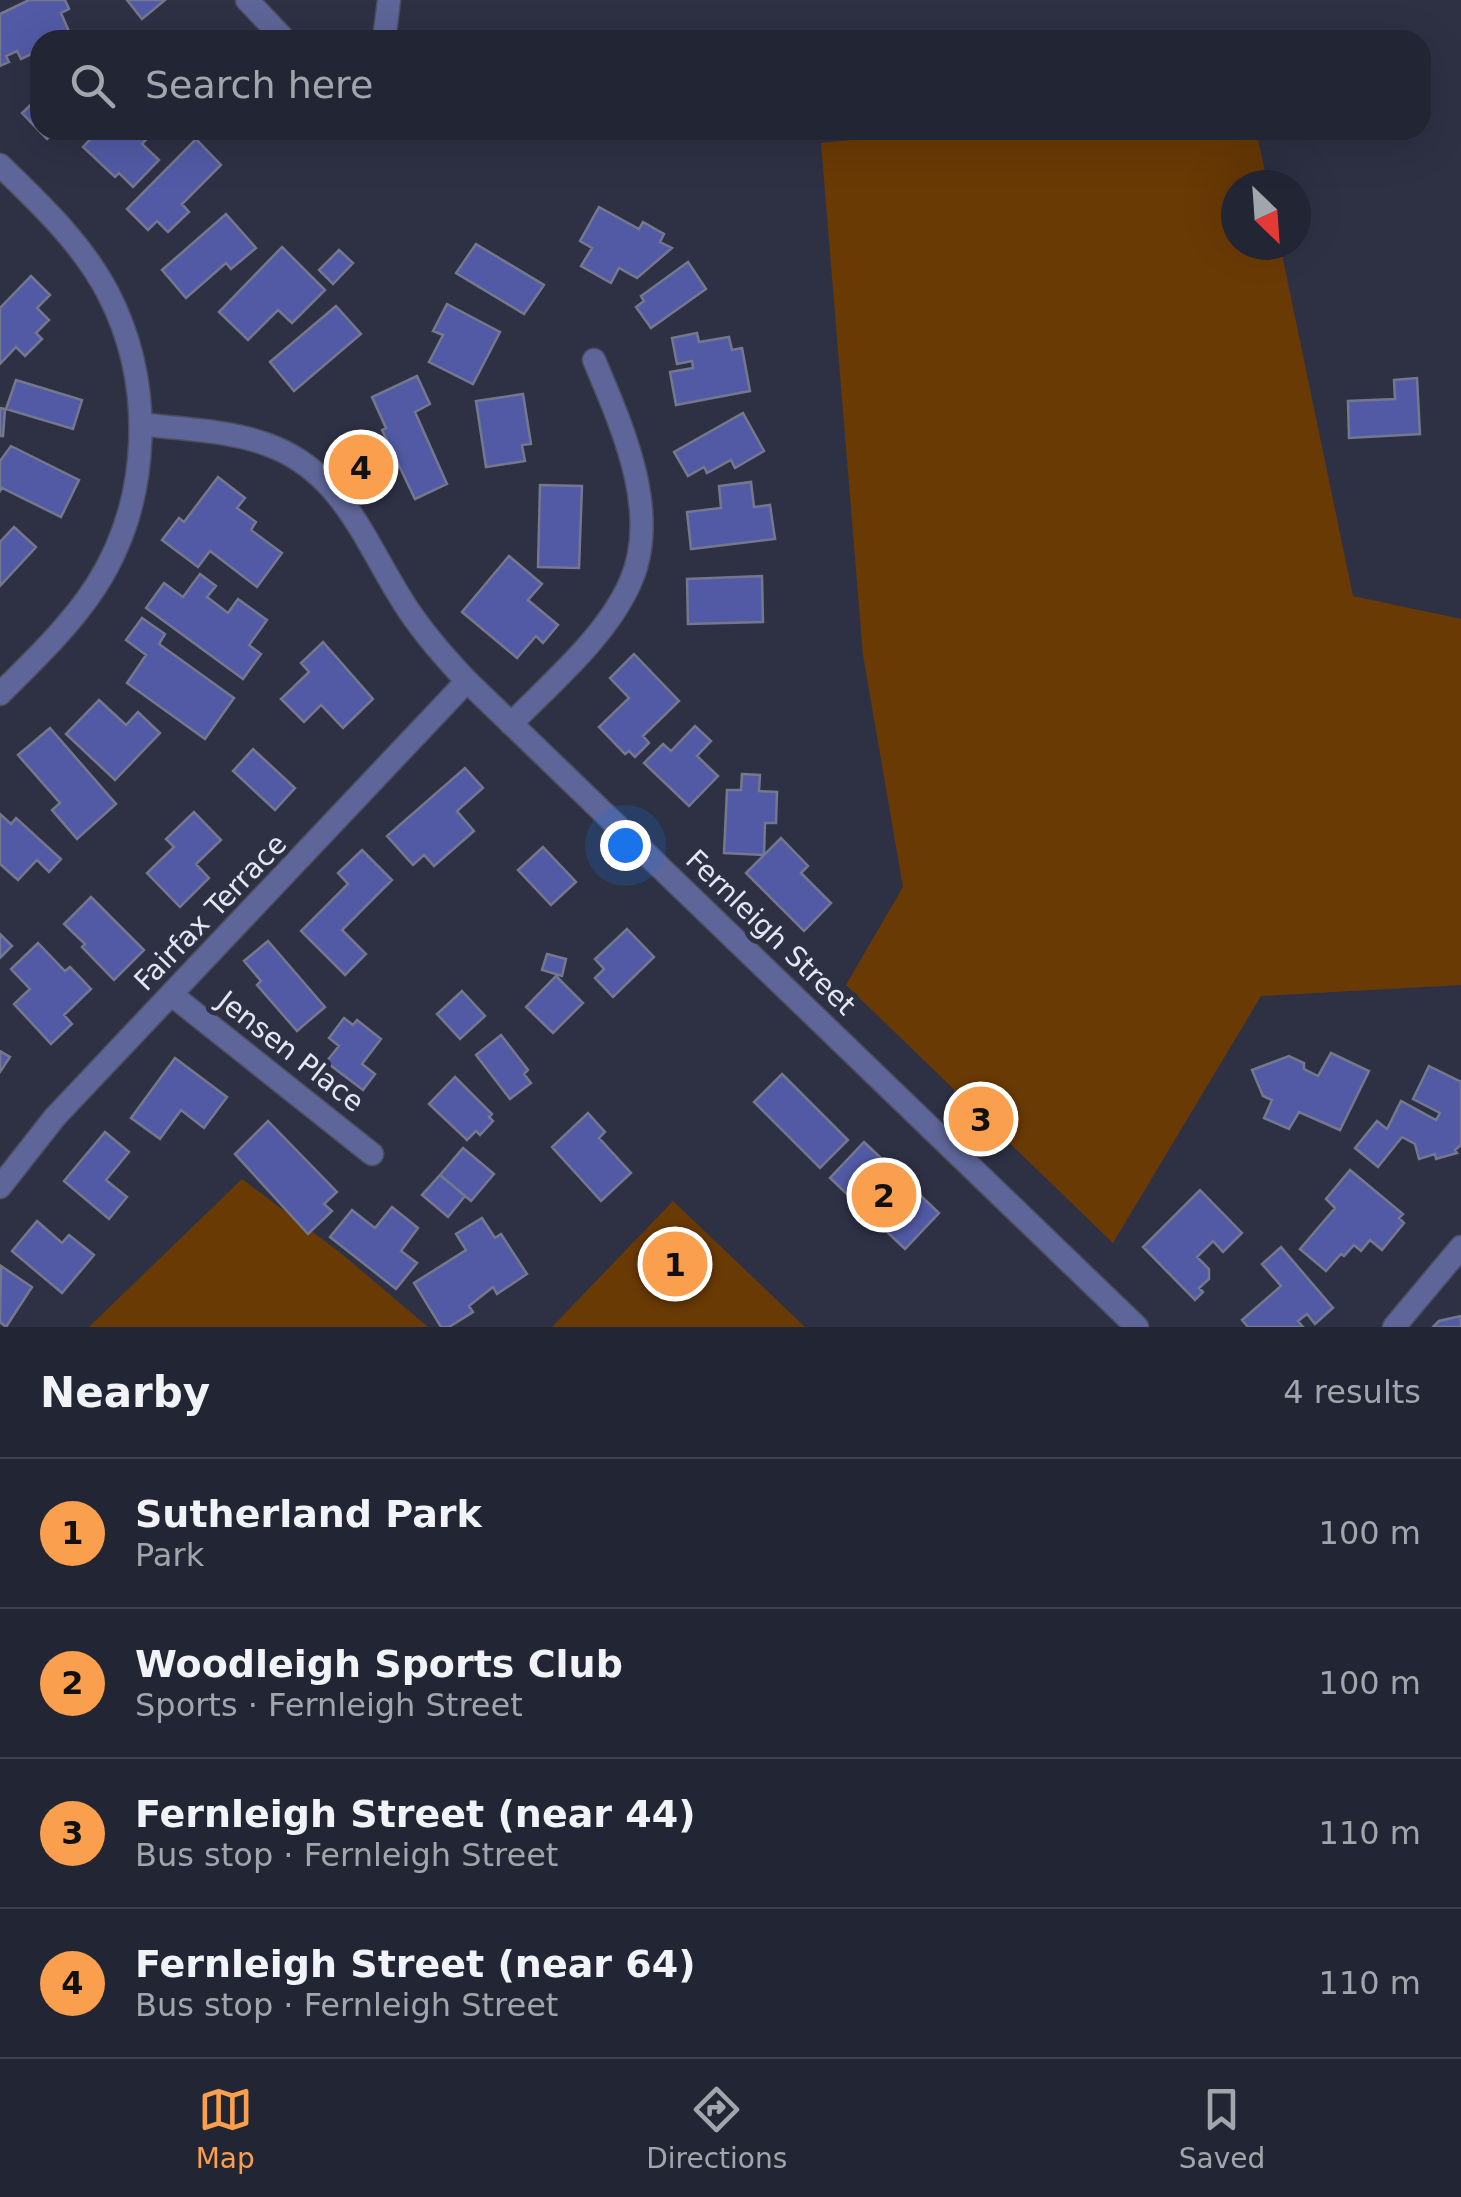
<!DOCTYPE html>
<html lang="en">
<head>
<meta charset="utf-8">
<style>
	:root { --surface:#222533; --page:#2a2d3b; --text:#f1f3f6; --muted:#a2a5ac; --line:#3f424e; --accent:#f99f4d }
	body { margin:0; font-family:"DejaVu Sans",sans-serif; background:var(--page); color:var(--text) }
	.compass { position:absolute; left:1221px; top:170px; width:90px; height:90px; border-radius:50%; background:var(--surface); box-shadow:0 10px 40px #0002; rotate:155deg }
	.you { position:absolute; left:625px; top:845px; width:35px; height:35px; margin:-25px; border:8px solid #fff; border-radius:50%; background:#1a73e8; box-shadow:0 0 0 15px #1a73e833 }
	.badge { display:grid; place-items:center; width:65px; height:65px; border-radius:50%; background:var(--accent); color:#111; font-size:32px; font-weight:700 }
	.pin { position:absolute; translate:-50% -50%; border:5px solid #fff; box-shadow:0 2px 10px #0006 }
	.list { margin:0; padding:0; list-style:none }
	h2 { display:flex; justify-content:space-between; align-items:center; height:130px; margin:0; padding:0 40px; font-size:42px }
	h2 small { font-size:32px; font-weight:400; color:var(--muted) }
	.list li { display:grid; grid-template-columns:65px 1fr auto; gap:30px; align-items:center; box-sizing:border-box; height:150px; padding:0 40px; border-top:2px solid var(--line) }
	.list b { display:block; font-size:38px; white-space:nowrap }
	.list p { margin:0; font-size:32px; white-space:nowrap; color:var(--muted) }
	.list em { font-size:32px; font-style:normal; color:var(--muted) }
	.icon { flex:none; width:55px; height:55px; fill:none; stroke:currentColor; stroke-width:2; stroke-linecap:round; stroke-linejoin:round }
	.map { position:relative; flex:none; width:1461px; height:1327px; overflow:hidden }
	.search { position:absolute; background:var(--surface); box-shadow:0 10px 40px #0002; left:30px; right:30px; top:30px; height:110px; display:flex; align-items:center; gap:25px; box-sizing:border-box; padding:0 35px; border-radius:30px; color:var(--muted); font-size:38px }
	.sheet { height:730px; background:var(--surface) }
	nav { display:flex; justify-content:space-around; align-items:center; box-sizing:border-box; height:140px; border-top:2px solid var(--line); background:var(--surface); font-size:28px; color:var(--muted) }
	nav a { display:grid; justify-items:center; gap:5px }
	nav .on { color:var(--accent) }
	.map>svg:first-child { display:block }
</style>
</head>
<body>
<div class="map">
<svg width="1461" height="1327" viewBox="0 0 1461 1327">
	<rect width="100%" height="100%" fill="#2e3144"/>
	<path fill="#6a3a05" d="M951,130H1256L1268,185H1236V245H1280L1353,596L1461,619V985L1261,996L1113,1243L846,985L903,887L863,655L821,143Z
		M242,1179L342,1254L428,1327H89Z
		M673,1201L805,1327H552Z"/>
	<path fill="#525aa5" stroke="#74788e" stroke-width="2.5" d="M29,0H65L69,9L61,13L71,36L62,40H40V50L21,59L17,51L6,56L9,62L0,66V14Z
		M127,0H165L142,19Z
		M40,96V130H56L47,139L22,113Z
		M99,130H155L142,144L159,160L133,187L119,173L115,177L83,147Z
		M196,139L221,165L182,204L189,212L168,232L157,221L148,230L127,209Z
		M599,207L639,229L643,222L664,234L660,242L672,248L637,278L619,268L611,283L581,266L592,248L580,241Z
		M226,214L256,248L231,269L226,263L186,298L162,270Z
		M476,244L544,285L524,314L456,273Z
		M282,247L325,290L292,323L278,310L248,340L219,312Z
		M339,250L353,263L333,284L319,270Z
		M688,262L706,289L651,328L636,307L644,301L641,296Z
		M31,276L50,295L37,308L49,320L36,333L42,339L25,356L16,347L0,364V308Z
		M447,304L500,332L473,384L429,362L443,335L433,331Z
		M336,306L361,334L294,391L270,362Z
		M697,333L699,342L729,337L732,350L742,348L750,391L676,405L670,372L693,368L692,361L677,364L672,338Z
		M417,376L430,404L415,412L447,484L415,499L382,430L386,428L372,397Z
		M1417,378L1420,434L1349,438L1348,401L1395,399L1394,380Z
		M16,380L82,400L73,429L6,409Z
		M523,394L531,444L522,445L525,461L486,467L476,401Z
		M0,408L5,409L3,436H0Z
		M743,413L764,451L735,468L731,460L707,473L704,467L688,476L674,452Z
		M11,446L79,480L61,517L2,488L0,491V461Z
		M218,477L245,498L237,508L256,522L251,530L282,553L257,587L210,551L198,567L162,540L179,518L184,522Z
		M751,482L754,507L770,505L775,539L691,549L687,512L721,508L719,486Z
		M540,485L582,486L579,568L538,567Z
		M14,527L36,547L0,586V542Z
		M509,556L542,584L528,600L558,625L543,643L536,636L517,658L462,612Z
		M200,574L216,586L207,597L228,613L238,599L267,620L249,645L261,654L243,679L146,608L164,583L183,597Z
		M762,576L763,622L688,624L687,579Z
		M142,618L165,634L159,644L234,698L205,739L127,683L146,655L126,640Z
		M323,642L373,699L343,728L321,705L304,722L281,699L309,672L301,663Z
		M634,654L679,701L643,736L649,743L635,757L629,751L625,754L599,727L629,698L610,678Z
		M99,700L126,725L138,712L160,733L115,780L66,734Z
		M695,726L711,741L697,756L718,776L689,806L644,763L663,744L671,751Z
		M50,728L116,804L77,839L52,810L60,803L18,755Z
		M253,749L295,788L275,810L233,771Z
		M465,768L483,788L457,811L474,831L434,866L424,855L413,865L387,836Z
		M742,774L760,775L759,791L777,792L776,823H765L764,855L724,853L727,790H741Z
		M194,812L221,840L196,864L209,878L180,907L147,873L174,847L166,839Z
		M0,814L11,824L16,818L61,859L49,872L37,860L18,880L0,864Z
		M781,838L808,866L801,873L831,903L804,931L746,873Z
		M543,847L576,882L551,905L518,870Z
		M362,850L392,880L342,930L366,954L345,975L301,931L348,884L338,873Z
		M91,897L144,950L114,980L82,947L85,944L64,924Z
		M627,929L654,957L613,997L595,978L604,969L595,959Z
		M0,934L12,946L0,958Z
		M268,941L325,1007L297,1031L257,985L261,981L244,961Z
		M38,943L65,971L70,967L91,989L64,1015L72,1024L51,1044L14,1004L30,989L11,969Z
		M547,954L566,959L562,976L542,970Z
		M556,976L583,1003L553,1033L526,1007Z
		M462,991L485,1016L460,1039L437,1014Z
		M344,1018L353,1025L357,1020L381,1039L362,1064L375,1074L363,1090L326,1062L339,1046L329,1038Z
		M501,1035L528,1070L524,1074L531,1083L510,1099L476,1055Z
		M0,1051L10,1057L0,1072Z
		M1331,1053L1369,1071L1340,1130L1299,1112L1289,1129L1264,1118L1272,1100L1263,1096L1252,1070L1289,1056L1304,1063V1069L1318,1076Z
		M175,1058L227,1097L204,1128L181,1110L160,1139L131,1118Z
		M1429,1066L1461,1082V1145L1455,1150L1457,1153L1436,1159L1435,1154L1419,1159L1415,1144L1402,1137L1378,1167L1355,1148L1377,1121L1387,1129L1401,1101L1436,1120L1440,1113L1413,1099Z
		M782,1074L848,1140L820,1168L754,1102Z
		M455,1077L492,1114L489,1117L493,1121L480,1135L476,1131L467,1140L429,1104Z
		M588,1113L605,1132L599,1138L631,1173L601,1201L552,1147Z
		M268,1121L337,1192L324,1204L332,1211L308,1234L235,1154Z
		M105,1132L129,1152L106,1180L127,1197L109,1219L64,1181Z
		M864,1142L939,1213L905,1249L830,1178Z
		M463,1148L494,1174L471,1201L440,1175Z
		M1350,1170L1403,1214L1399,1218L1404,1223L1382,1250L1370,1240L1361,1251L1354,1245L1344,1256L1341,1254L1326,1271L1300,1249L1335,1208L1326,1199Z
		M440,1175L465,1196L448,1217L422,1195Z
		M1200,1190L1242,1233L1223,1252L1213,1241L1197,1257L1209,1269V1279L1199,1288L1203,1292L1195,1300L1143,1247Z
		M392,1207L418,1228L401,1251L417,1263L396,1289L330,1237L352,1210L375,1228Z
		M482,1218L495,1238L501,1234L527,1274L497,1294L493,1287L469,1306L473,1312L449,1327H441L414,1283L466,1250L456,1234Z
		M37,1221L62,1243L69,1235L94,1255L62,1293L12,1251Z
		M1281,1247L1333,1308L1315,1324L1307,1314L1298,1321L1303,1327H1248L1242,1320L1281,1286L1262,1264Z
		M1,1266L32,1287L6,1327L0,1322Z
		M1461,1316V1327H1433L1439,1321Z"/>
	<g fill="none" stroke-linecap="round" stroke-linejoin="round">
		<g stroke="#4b4e60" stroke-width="25">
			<path id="minor" d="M247,0L285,40
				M384,40L389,0
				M0,165C40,204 82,243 108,293C155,384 151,500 96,586C70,626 34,660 0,694
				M141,424C186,430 235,430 276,448C347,478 369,552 409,611C426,636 446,659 467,681L1137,1327
				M511,724C552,682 606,637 630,583C662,513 621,424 594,360
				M172,995L372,1154
				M0,1187L55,1117L467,681
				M1394,1327L1461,1247"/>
		</g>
		<use href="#minor" stroke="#5e6598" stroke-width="22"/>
	</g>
	<g text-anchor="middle" stroke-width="10" stroke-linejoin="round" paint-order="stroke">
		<g font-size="28" fill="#e4e7f3" stroke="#2e3144">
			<text transform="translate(210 912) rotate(-46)" y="10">Fairfax Terrace</text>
			<text transform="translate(771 932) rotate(44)" y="10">Fernleigh Street</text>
			<text transform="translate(291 1051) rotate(38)" y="10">Jensen Place</text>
		</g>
	</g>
</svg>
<svg class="compass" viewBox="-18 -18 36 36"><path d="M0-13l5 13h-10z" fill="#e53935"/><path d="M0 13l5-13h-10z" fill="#a2a5ac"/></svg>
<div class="you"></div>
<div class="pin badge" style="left:675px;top:1264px">1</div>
<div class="pin badge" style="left:884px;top:1195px">2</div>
<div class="pin badge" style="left:981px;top:1119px">3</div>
<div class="pin badge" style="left:361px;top:467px">4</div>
<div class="search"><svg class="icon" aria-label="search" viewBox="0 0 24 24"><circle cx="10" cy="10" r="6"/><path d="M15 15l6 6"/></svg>Search here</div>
</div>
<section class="sheet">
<h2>Nearby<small>4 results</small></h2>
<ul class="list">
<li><span class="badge">1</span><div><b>Sutherland Park</b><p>Park</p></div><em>100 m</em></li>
<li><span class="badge">2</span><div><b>Woodleigh Sports Club</b><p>Sports · Fernleigh Street</p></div><em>100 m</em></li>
<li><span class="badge">3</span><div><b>Fernleigh Street (near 44)</b><p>Bus stop · Fernleigh Street</p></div><em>110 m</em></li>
<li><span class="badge">4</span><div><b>Fernleigh Street (near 64)</b><p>Bus stop · Fernleigh Street</p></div><em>110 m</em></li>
</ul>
</section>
<nav>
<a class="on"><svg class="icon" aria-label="map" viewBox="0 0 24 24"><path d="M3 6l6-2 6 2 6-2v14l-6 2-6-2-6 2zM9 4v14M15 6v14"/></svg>Map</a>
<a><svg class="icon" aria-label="directions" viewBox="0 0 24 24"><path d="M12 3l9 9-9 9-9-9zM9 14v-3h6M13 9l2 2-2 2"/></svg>Directions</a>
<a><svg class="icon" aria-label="saved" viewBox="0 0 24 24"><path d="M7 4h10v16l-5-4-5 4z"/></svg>Saved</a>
</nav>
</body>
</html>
